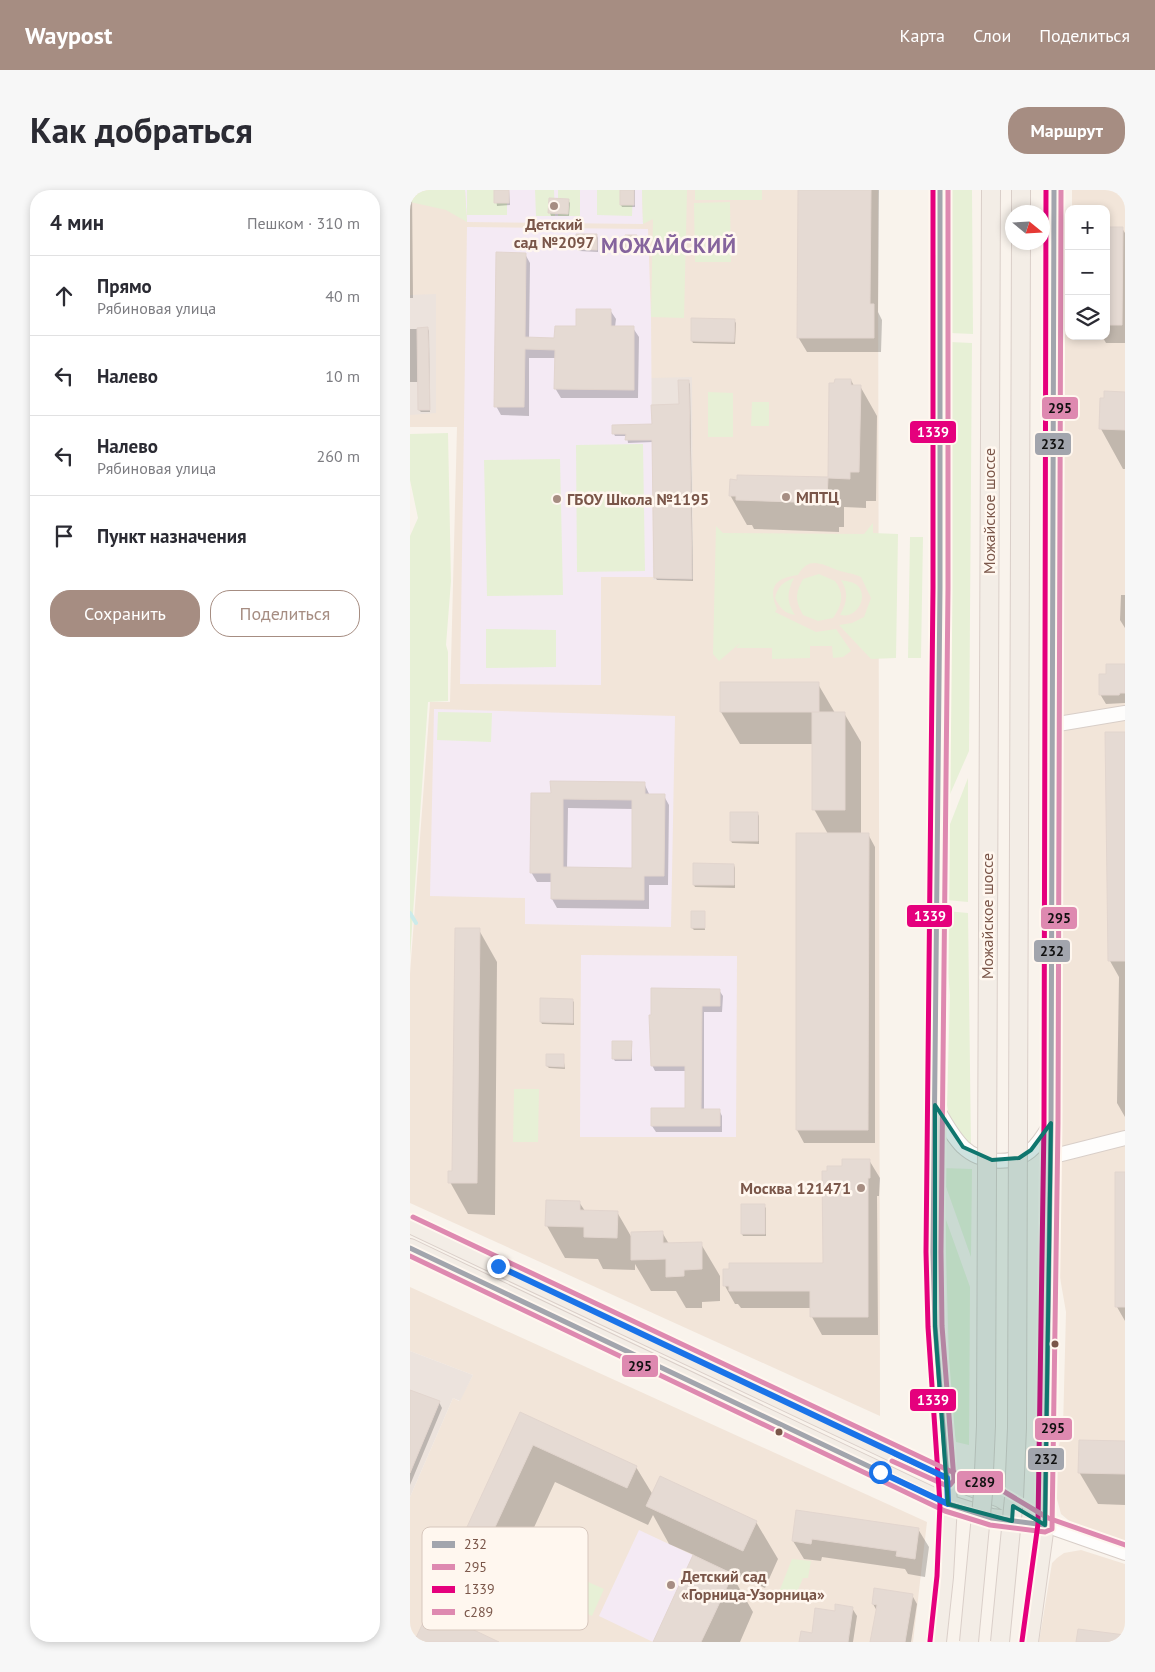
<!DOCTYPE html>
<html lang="ru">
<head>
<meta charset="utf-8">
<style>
	:root { --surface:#fff; --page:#f7f7f7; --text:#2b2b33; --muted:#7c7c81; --line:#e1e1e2; --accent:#a68d82 }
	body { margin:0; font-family:"PT Sans",sans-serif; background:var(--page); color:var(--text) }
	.controls { position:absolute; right:15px; top:15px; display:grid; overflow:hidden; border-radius:10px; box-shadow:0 2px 8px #0003 }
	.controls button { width:45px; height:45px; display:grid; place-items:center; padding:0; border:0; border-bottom:1px solid var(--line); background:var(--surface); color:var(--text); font:25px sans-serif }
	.compass { position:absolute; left:595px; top:15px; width:45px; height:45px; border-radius:50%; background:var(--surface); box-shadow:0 2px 8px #0003; rotate:108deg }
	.stop { position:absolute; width:15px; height:15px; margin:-11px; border:4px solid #1a73e8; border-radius:50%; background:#fff }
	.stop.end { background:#1a73e8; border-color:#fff; box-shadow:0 1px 5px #0008 }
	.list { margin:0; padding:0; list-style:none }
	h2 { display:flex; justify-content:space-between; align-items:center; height:65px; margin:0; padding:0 20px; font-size:21px }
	h2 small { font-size:16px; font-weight:400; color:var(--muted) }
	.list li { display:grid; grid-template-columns:32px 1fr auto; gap:15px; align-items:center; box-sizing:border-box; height:80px; padding:0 20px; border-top:1px solid var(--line) }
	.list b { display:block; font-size:19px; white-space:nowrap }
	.list p { margin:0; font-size:16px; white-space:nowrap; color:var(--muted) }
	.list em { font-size:16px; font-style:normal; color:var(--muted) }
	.actions { display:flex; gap:10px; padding:15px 20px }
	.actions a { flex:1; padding:11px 0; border:1px solid var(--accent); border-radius:20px; text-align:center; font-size:18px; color:var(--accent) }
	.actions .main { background:var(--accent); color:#fff }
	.icon { flex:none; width:28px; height:28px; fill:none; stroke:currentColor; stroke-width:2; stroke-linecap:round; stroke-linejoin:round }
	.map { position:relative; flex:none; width:715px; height:1452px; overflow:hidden; border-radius:20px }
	header { display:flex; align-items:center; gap:30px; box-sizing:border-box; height:70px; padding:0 25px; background:var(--accent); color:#fff }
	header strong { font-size:24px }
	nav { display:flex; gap:28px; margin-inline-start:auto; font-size:18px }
	.intro { display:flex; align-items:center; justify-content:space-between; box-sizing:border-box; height:120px; padding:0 30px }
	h1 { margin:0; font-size:35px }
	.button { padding:12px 22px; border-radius:20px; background:var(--accent); color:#fff; font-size:18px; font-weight:700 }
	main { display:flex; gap:30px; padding:0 30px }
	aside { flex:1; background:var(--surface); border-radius:20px; box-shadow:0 2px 8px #0003 }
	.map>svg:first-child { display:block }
</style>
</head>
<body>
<header>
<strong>Waypost</strong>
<nav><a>Карта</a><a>Слои</a><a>Поделиться</a></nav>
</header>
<div class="intro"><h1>Как добраться</h1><a class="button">Маршрут</a></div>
<main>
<aside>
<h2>4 мин<small>Пешком · 310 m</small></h2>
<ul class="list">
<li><svg class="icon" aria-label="ahead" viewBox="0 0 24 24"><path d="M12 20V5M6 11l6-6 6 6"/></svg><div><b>Прямо</b><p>Рябиновая улица</p></div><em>40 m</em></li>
<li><svg class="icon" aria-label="left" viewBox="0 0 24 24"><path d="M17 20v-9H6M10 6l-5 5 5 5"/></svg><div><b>Налево</b></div><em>10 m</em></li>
<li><svg class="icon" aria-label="left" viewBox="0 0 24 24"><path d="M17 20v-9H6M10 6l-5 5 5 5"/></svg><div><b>Налево</b><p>Рябиновая улица</p></div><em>260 m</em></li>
<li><svg class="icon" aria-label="arrive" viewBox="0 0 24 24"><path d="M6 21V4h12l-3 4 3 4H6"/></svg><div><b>Пункт назначения</b></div></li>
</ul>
<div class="actions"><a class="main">Сохранить</a><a>Поделиться</a></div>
</aside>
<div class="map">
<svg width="715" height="1452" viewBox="0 0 715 1452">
	<rect width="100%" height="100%" fill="#f9f3ec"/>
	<path fill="#f2e5d9" d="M0,0H468L470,1226L0,1013V784L20,512H40L47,237H0Z
		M662,0H715V1352L663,1334L651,1324L647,1309L648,1260L653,1238L656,1122L648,1076L655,136L659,117V146H696V19H662Z
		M0,1097L517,1332L503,1452H0V1307L43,1208L49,1211L63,1185L0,1161Z
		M671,1360L715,1374V1452H629L642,1373L647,1368L654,1363Z"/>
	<path fill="#ece3dd" d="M26,104V223L0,225V105Z
		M282,187L283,390H243L241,188Z
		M0,1161L63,1185L50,1211L43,1208L0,1307Z"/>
	<path fill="#f4eaf4" d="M55,0H232L233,34L57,32Z
		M57,37L238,39L241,127L243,387H191V495L50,494Z
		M24,519L265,526L261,737L115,734V708L20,706Z
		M171,765L327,766L326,947H170Z
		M229,1340L323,1384L302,1429L258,1452H243L189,1426Z"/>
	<path fill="#e7f0d6" d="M0,0H55L57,32L36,20L0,12Z
		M57,0H97V25H57Z
		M125,0H144L145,26H126Z
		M148,0H170V26H148Z
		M187,0H223L222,26L187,25Z
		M232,0H277L274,128L241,127L243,29L233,34Z
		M285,0H352V10H285Z
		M541,0H562L563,144L540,143Z
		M320,12L321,72H285L284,13Z
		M540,152L562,153L559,561L537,611Z
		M298,202L323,203V247H298Z
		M342,212H359V236H341Z
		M38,243L41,391L36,455L38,462V511L18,512L0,766V346L8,328L0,290V244Z
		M233,254L235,381L167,382L166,255Z
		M150,269L153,405L77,406L74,270Z
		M463,333V343L488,344L486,468L461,469L429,435L442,433L454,427L461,408L451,387C443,383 435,383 427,380C411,374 399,366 388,385C364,388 358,398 367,419L365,422L406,442L426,439L441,461L433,467L423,468L422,456H400V468L362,469V458H326L330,453L309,471L303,464L306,336L313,343L454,344Z
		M500,347H513L511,468H498Z
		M409,384L425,391C435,404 432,415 423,428L408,431L393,425C385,410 385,404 393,389Z
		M384,388C377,402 376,411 385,425C374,423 370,418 365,408C368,396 373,392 384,388Z
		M431,390C436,391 443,392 447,395C457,404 451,422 438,425C436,426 433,425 430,425C437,412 439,403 431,390Z
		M76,439L146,440V477L76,478Z
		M28,522L82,523L81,552L27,550Z
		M558,588V712L536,710L537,642Z
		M536,721L558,723L561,957L540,930L537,915L540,805L535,750Z
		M104,899H129L128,952H103Z
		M532,978L562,979L561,1067L535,994Z
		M535,1027L560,1097L559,1255L546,1252L540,1208Z
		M382,1369L401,1371L398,1388H393L385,1407L369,1402Z
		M142,1376L194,1399L182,1426L130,1401C128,1393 135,1379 142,1376Z"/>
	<path fill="#0003" fill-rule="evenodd" d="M0,0H2L3,108H0Z
		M85,0H99L100,15L87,16Z
		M211,0H225V17H212L211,15Z
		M389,0H469L468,122L472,130L471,162H397L388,147Z
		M158,10L160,13L159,26H141L140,23Z
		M696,38H712L715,43V153H696L692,146H696Z
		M187,46L188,48V62L169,61L167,59Z
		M216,46H226L228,63H218Z
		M115,64L120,73L119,149H146L200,120L206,129L205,137L223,138L229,147L228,208H151L145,198L146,168H119V226L91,225L86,216Z
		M324,130L326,133L325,154L283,153L282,151Z
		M0,139H18L19,141L20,222H11L9,220V192H0Z
		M441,190L444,196H450L467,226L466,311H456V318L434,317V337H429V342L344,339L342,335H337L320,305L328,291V286L419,288L421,195Z
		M278,191L280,194L283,391L247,390L245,387L243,252L218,253L217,246H205L204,244L243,235L270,215Z
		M715,203V279H713L691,239Z
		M711,405H715V438L710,430Z
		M715,475V513L696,514L690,504L697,485Z
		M408,494L425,523H434L451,552V644H458L465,657V953H394L387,940L418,644L404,619V554H330L311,522Z
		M715,543V927L707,913L709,787L700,771Z
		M234,593L240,606H254L259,615L258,695H239V719L147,718L142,709V692H127L121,682L142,604ZM158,618L224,619L223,679L157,678Z
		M348,624L349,626V654L322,653L321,651Z
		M324,675L325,678V698L285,697L284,695Z
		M294,722L295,740H284L282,738Z
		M69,740L87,772L85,1025L58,1024L40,992L44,982Z
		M309,800L313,806L312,822H294V920H309L312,926V942H246L242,936L276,920V881H245L242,875V826Z
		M162,810L164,812V835L132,834L131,832Z
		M221,852L222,855V871H205L203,868Z
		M153,865L155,879L139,878L137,876Z
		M459,970L470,988L469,1006H467L468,1145H412L402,1127V1118H331L328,1114H325L315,1096L414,1075L433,977Z
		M715,983V1131L707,1117Z
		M137,1011L169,1012L175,1021L207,1022L222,1048L252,1042L259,1054H291L310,1086V1111L292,1112V1118H276L266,1101H241L225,1074V1080L193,1079L188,1069L155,1068L137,1036Z
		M354,1016L356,1018V1046H333L332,1044Z
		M0,1202L29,1212L32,1218L0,1295Z
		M111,1224L226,1277L243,1305L346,1332L368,1369L355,1398L320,1382L343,1422L330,1452H244L284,1365L259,1354L243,1325L238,1335L145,1292L96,1398L74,1388L53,1350Z
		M715,1252V1315L688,1314L669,1282Z
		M508,1339L519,1357L515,1387L498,1384L495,1379L412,1367L411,1371L394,1369L383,1351Z
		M502,1405L507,1414L501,1452H462L467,1421L463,1414Z
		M442,1418L447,1426L443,1452H390L403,1444L426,1422Z"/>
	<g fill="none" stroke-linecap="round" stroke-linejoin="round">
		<path stroke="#ccebea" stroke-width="4" d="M0,723L6,733"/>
	</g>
	<path fill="#e5dad3" stroke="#e2d5ce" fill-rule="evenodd" d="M84,0H99V13H84Z
		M210,0H224V15H210Z
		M388,0H461L460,114H464V148H387Z
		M139,8L159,9L158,24L138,23Z
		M696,37H713L712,135H696Z
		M166,44H187V60L166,59Z
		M215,45H227V60H215Z
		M86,62L116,63L115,147L144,148L145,136H166V119H201V136H224V200L144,199L145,160L115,159L114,217H84Z
		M281,128L325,129L324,152L281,151Z
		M18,137L20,220H8L7,138Z
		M425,189H441V195H451L449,282H440V289L418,288L417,308H413L412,313L326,310V306H319L320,289L327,290V285L418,287L419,193H424Z
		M268,190H279L282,389L244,388L242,250H215L216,244H202V235L242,234L241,215L269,214Z
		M694,201L715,202V240L689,239L690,208H694Z
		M696,474H715V503H710L709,505H689V484H696Z
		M310,492H409V522H310Z
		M402,522H435V620H402Z
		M695,542H715V771H698Z
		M140,591L235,592V604H255L254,686H234V710L141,709V683H120L121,603H141ZM153,609L222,610V678L153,677Z
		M320,622H348V651H320Z
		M386,643H459L458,940H386Z
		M283,673L324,674V695H283Z
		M281,721H295V738H281Z
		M45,738H70L67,993H38V981H42Z
		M241,798L310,799V816H292L291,919H310V936H241V918H275V876H241L239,825H241Z
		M130,808L163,809V833L130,832Z
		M202,851H222L221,869H202Z
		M136,864H154V877L136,876Z
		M432,969H460V988H458V1127H400V1101H319V1096H313V1079H319V1073H413L412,981H417V976H432Z
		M705,982H715V1117H705Z
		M136,1010L170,1011V1020L208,1021L207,1048L174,1047V1037L135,1036Z
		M331,1014H355V1044H331Z
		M253,1041V1053L292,1052V1079L274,1080V1086L256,1087V1069L221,1070V1042Z
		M0,1200L30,1211L0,1283Z
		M110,1222L227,1276L217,1298L123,1255L74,1361L51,1350Z
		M669,1250L715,1251V1284L668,1283Z
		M250,1286L347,1331L333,1361L236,1316Z
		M386,1320L509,1338L505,1369L486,1366L487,1361L402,1349L401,1354L382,1351Z
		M283,1365L323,1384L302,1429L291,1452H243Z
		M464,1398L503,1404L495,1452H460L467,1415L462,1414Z
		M425,1414L443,1417L438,1452H389L391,1441L402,1443L405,1418L425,1421Z
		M19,1420L68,1442L89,1452H4Z
		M668,1439L715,1445V1452H666Z"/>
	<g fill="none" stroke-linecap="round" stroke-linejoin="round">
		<g stroke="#d8cec8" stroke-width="16">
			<path id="minor" d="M642,535L715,523
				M525,915C533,929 541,945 553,957C570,973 601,976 620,961C629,954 635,943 641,933
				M640,967L715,948
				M635,1335L715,1363"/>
		</g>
		<g stroke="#dacfc9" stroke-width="20">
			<path id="major" d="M611,22V0
				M0,1034L537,1288L590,1308L635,1335
				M0,1058L538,1314L582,1328L615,1332
				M527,1452L534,1387L538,1314L533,1231L525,1136L523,1062C526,708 534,354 530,0
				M619,1452L635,1335L641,933L644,0"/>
		</g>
		<use href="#minor" stroke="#fefdfc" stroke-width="14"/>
		<use href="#major" stroke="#f3ede6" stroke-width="18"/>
		<g stroke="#dacfc9" stroke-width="20" stroke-linecap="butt">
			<path id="major-bridge" d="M559,1452L573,1304L576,1236L581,0
				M590,1452L604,1308L607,1238L611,52"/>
		</g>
		<use href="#major-bridge" stroke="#f3ede6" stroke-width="18"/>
		<g stroke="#fff7ef" stroke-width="9">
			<path id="bus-1" d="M0,1058L538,1314L582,1328L635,1335L641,933L644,0
				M485,1264L537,1288L525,1136L523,1062L530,398V0"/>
		</g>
		<g stroke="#fff7ef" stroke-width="9">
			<path id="bus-2" d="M0,1066L535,1321L580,1335L635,1342L642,1339L648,933L651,0
				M482,1271L535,1295H540L544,1290L532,1136L531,1062L538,398V0"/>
		</g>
		<g stroke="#fff7ef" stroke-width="9">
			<path id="bus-3" d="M520,1451L527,1386L530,1314L518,1137L516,1062L523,398V0
				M612,1451L628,1334L634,933L636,0"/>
		</g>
		<g stroke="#fff7ef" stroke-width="9">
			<path id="bus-4" d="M3,1027L540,1281L593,1301L638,1328L715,1355"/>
		</g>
		<use href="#bus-1" stroke="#a2a5ad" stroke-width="5"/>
		<use href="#bus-2" stroke="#de89b0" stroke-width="5"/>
		<use href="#bus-3" stroke="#e5007d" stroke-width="5"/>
		<use href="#bus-4" stroke="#de89b0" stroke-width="5"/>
	</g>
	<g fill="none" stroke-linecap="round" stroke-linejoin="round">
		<path stroke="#1a73e8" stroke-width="6" d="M88,1076L537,1288L538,1314L470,1282"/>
	</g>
	<path fill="#0f766e" fill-opacity="0.2" stroke="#0f766e" stroke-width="4" stroke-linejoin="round" d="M525,915L553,957L582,970L609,968L621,960L641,933L635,1335L603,1316L602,1331L538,1314L525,1136Z"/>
	<g fill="#a68d82" stroke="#fff7ef" stroke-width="2">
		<circle cx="144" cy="16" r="5"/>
		<circle cx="376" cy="307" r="5"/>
		<circle cx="147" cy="309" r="5"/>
		<circle cx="451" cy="998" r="5"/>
		<circle cx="261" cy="1395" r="5"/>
	</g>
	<g fill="#7a5649" stroke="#fff7ef" stroke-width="2">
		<circle cx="645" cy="1154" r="4.5"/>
		<circle cx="369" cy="1242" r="4.5"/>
	</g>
	<g text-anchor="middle" stroke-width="5" stroke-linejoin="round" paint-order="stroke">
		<g font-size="16" font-weight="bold" fill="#7a5649" stroke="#fff7ef" text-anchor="start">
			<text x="144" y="40" text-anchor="middle">Детский<tspan x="144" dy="18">сад №2097</tspan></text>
			<text x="386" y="313">МПТЦ</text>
			<text x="157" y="315">ГБОУ Школа №1195</text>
			<text x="441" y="1004" text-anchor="end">Москва 121471</text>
			<text x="271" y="1392">Детский сад<tspan x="271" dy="18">«Горница-Узорница»</tspan></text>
		</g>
		<g font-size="16" fill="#7a5649" stroke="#fff7ef">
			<text transform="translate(579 321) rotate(-90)" y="6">Можайское шоссе</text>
			<text transform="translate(577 726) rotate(-90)" y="6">Можайское шоссе</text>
		</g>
		<g font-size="21" font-weight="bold" letter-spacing="1" fill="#85649d" stroke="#fff7ef">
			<text x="259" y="63">МОЖАЙСКИЙ</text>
		</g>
	</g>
	<rect x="12" y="1337" width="166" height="103" rx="8" fill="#fff7ef" stroke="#d7c7bd" stroke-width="1"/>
	<rect x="22" y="1351" width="23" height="7" fill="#a2a5ad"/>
	<rect x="22" y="1374" width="23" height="6" fill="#de89b0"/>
	<rect x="22" y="1396" width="23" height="7" fill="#e5007d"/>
	<rect x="22" y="1419" width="23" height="6" fill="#de89b0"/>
	<g font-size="14" fill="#7a5649">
		<text x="54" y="1359">232</text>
		<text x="54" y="1382">295</text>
		<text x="54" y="1404">1339</text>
		<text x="54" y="1427">с289</text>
	</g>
	<g stroke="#fff7ef" stroke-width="2">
		<rect x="631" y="206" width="38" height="24" rx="5" fill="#de89b0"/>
		<rect x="499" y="230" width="48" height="24" rx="5" fill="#e5007d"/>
		<rect x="624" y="242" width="38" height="24" rx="5" fill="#a2a5ad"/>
		<rect x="496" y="714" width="47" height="24" rx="5" fill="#e5007d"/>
		<rect x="630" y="716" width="38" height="24" rx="5" fill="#de89b0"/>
		<rect x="623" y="749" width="38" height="24" rx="5" fill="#a2a5ad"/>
		<rect x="211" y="1164" width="38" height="24" rx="5" fill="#de89b0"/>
		<rect x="499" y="1198" width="48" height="24" rx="5" fill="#e5007d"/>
		<rect x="624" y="1227" width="39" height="24" rx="5" fill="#de89b0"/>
		<rect x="617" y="1257" width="38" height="24" rx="5" fill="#a2a5ad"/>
		<rect x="546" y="1280" width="48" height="24" rx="5" fill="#de89b0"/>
	</g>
	<g font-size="14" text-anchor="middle" font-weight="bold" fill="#fff">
		<text x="523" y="247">1339</text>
		<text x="520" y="731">1339</text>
		<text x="523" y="1215">1339</text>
	</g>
	<g font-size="14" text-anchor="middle" font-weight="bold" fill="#111">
		<text x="650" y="223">295</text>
		<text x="643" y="259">232</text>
		<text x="649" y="733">295</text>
		<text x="642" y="766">232</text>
		<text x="230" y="1181">295</text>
		<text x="643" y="1243">295</text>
		<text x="636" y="1274">232</text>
		<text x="570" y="1297">с289</text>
	</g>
</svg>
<div class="controls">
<button>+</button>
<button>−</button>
<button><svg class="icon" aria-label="layers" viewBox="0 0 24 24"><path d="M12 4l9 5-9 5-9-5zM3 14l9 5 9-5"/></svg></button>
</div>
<svg class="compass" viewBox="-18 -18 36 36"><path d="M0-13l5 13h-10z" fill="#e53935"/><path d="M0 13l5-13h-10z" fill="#7c7c81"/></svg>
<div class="stop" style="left:470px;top:1282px"></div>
<div class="stop end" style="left:88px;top:1076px"></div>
</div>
</main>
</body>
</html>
